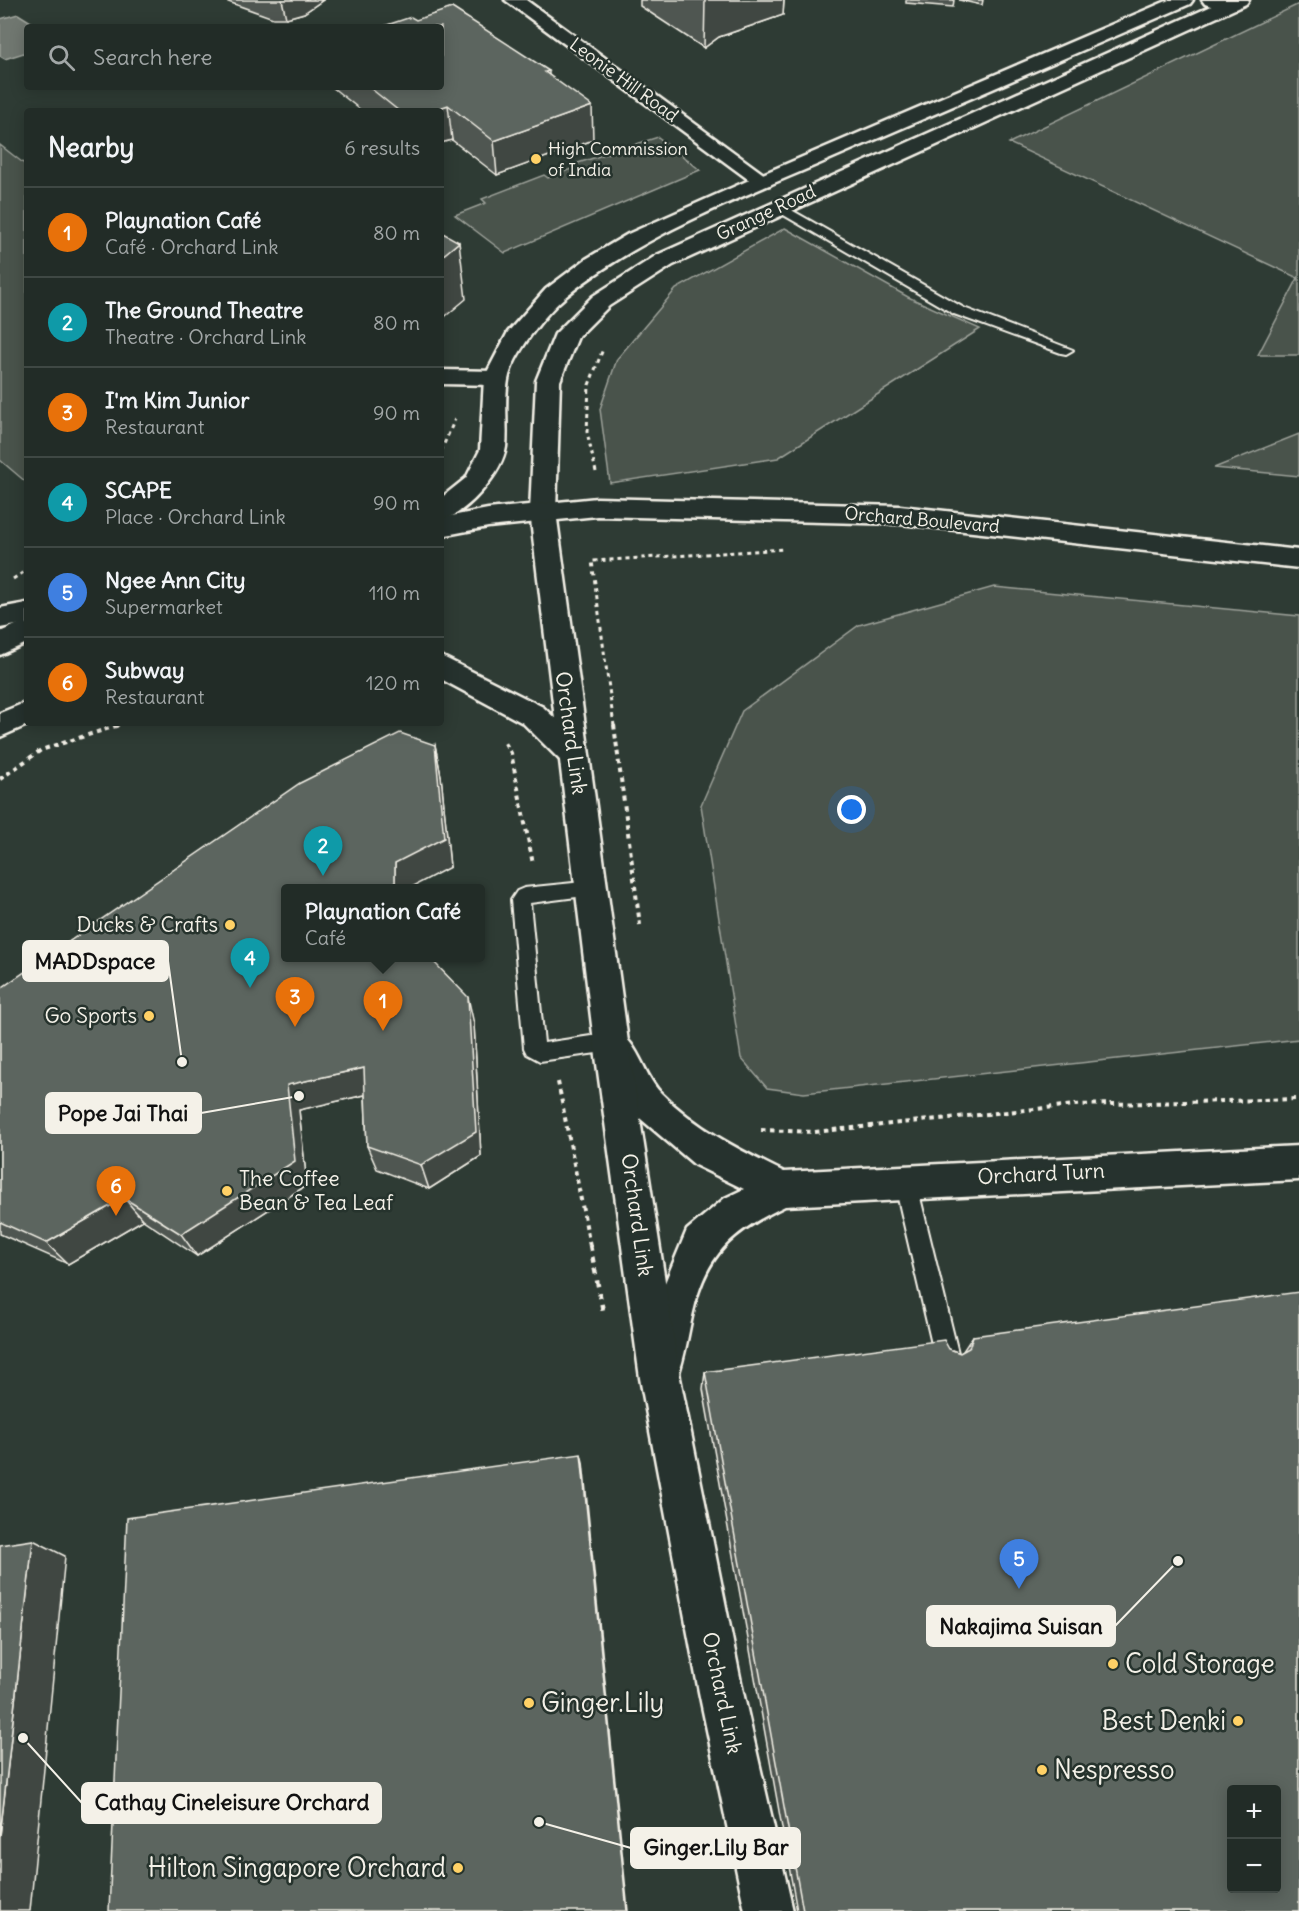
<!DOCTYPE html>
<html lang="en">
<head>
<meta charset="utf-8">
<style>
	:root { --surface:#222c27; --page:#2a342f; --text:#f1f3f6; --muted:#a2a7a7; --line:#3f4844; --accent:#ffd166 }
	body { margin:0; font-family:Delius,sans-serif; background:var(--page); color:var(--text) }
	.controls { position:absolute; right:18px; bottom:18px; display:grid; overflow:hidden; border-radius:6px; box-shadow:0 3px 15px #0003 }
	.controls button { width:54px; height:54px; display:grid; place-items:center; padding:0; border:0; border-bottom:2px solid var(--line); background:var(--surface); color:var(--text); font:30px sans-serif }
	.you { position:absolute; left:852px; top:810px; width:21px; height:21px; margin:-15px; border:4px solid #fff; border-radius:50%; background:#1a73e8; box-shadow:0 0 0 9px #1a73e833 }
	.badge { display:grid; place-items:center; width:39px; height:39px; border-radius:50%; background:var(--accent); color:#fff; font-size:20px; font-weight:700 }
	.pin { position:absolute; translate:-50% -50px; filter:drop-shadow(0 2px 3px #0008) }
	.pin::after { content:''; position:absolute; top:32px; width:21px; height:18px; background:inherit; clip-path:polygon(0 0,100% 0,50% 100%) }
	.popup { position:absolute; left:281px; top:884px; width:204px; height:78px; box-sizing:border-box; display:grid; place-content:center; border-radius:6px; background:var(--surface); filter:drop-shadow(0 2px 4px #0005); font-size:20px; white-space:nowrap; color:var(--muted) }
	.popup b { font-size:22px; color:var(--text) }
	.popup::after { content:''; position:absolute; left:50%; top:100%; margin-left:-12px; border:12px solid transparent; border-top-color:var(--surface) }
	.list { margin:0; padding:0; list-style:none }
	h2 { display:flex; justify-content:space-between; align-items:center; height:78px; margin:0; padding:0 24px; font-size:26px }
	h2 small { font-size:20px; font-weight:400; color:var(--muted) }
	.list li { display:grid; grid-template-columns:39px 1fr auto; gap:18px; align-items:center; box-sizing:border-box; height:90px; padding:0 24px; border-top:2px solid var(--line) }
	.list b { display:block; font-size:22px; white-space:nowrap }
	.list p { margin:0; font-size:20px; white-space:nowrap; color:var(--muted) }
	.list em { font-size:20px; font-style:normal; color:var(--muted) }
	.icon { flex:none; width:33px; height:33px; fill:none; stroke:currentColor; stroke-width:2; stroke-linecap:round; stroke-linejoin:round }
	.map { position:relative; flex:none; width:1299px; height:1911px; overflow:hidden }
	.search { position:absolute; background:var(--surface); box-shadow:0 3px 15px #0003; left:24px; top:24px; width:420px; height:66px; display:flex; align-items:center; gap:15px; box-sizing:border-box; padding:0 21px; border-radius:6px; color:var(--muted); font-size:22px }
	.panel { position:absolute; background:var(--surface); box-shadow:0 3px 15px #0003; left:24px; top:108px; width:420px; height:618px; border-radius:6px }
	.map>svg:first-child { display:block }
</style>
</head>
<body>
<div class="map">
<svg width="1299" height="1911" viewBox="0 0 1299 1911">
	<rect width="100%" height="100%" fill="#2e3b34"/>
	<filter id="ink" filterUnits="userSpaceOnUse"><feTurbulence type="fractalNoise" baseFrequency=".0167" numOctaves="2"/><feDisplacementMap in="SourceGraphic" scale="12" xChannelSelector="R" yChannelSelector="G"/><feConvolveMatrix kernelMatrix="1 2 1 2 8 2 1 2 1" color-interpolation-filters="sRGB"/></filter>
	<g filter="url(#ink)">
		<path fill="#48524c" stroke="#9ea29a" stroke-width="1.5" d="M1299,4V355H1258L1298,278L1009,143Z
			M658,137L700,170L505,253L455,215L486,203L482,199L544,175L548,178L574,168L572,165Z
			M0,145L27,166V483L0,460Z
			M785,228L908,297L980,329L778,458L610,483L600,409L617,359L676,289Z
			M1299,434V476L1214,468Z
			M994,587L1299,616V1039L804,1093L767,1088L741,1058L701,805L742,711L859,625Z"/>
		<path fill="#6f7770" stroke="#a4a8a0" stroke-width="1.5" d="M18,14L39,27H27V52L5,59L0,56V19Z"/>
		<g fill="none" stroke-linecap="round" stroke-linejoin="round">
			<g stroke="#f4f1e8" stroke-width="4">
				<path id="lane" d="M779,203L964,308L1073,350L1066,354L1061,353L954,314L775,210L773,207Z
					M593,881L600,884L602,889L600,894L530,903L544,1043L611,1033L618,1036L621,1042L618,1048L611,1051L540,1061L527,1054L524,1048L511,900L517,891L524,888Z
					M905,1171L913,1174L916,1181L959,1357L955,1365L947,1369L939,1365L935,1357L894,1181L897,1174Z"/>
			</g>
			<g stroke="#f4f1e8" stroke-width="5">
				<path id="street" d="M505,0H526L773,181L770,185H756Z
					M1202,0H1226L1234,6L1225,11L1205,4Z
					M441,370L496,371L504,373L508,378L504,383L496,385L441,384Z
					M612,1029C639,1039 642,1074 661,1093C697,1129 739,1150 784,1172L1299,1146V1180L785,1206C737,1229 709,1250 695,1304C688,1330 686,1356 676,1381L662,1387L648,1381L642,1367L657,1302L687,1230L725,1198L744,1189L695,1165L635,1114L595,1044L600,1033Z"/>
			</g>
			<g stroke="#f4f1e8" stroke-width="5">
				<path id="secondary" d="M1169,0H1193L1190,4C1072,55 953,106 835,157C743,197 644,233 565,297C546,312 512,356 508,380C504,402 508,425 506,447C502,474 466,514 441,521V498L466,478L480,450L484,378L508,332L546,289L586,259L628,234L765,173Z
					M1225,0H1249L1246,4L673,265L609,306L578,337L560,381L556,512L628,1042L680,1378L743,1692L793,1911H745L699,1692L640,1378L594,1042L530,512L536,381L555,334L593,296L657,255Z
					M27,603V623L0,628V608Z"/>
			</g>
			<g stroke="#f4f1e8" stroke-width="5">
				<path id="primary" d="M597,498L900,506L1299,550V568L900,524L597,516L488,527L441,536V518L488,509Z
					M27,620V643L0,655V632Z
					M441,656L543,707L584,746L588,754L584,762L573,765L562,762L523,723L441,679Z
					M27,702V723H32L0,737V713Z"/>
			</g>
			<path stroke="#f4f1e8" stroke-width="3" stroke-dasharray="4 4" stroke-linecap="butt" d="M441,451L455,419
				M596,472L587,432L589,385L603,349
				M13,579L27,570
				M115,726L124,723
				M614,726L592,561L784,549"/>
			<path stroke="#f4f1e8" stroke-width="4" stroke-dasharray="4.5 4.5" stroke-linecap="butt" d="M614,725L640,925
				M505,743L511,753L533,864
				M0,779L41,750L119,725
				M558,1082L590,1246
				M761,1130L814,1132L1074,1105L1299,1099"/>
			<path stroke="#f4f1e8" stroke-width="4.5" stroke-dasharray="6 6" stroke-linecap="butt" d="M590,1245L603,1311"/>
			<use href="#lane" fill="#26332d" fill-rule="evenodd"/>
			<use href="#street" fill="#26332d" fill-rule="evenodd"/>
			<use href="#secondary" fill="#26332d" fill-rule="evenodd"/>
			<use href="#primary" fill="#26332d" fill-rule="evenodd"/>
		</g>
		<path fill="#4f5751" stroke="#f4f1e8" stroke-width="1.5" d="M223,0H323L304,13L286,18H273Z
			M640,0H784L783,15L719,37L704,48L640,6Z
			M906,0H954L953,7L906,3Z
			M959,0H983L982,5Z
			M416,20L549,71V75L593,140L497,175L452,140L441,111H362L332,87H441Z
			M435,745L441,776L450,867L285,888L474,1024L481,1156L429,1189L377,1169L367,1146L365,1095L299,1110L307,1185L197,1256L143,1220L68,1264L0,1234V989Z
			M973,1336L1299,1911H797L703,1389L705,1372L949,1349L960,1353L963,1351Z"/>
		<path fill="#404742" stroke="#f4f1e8" stroke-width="1.5" d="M282,0H323L304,13L286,18Z
			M705,0H784L783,15L719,37L704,48Z
			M448,105L452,140L441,143V111H431Z
			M592,106L593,140L497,175L494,141Z
			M459,242L466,299L441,320V257Z
			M435,745L441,776L450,867L410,888H395V863Z
			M468,997L474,1024L481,1156L429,1189L421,1165Z
			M364,1068L373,1093L299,1110L307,1185L197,1256L181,1234L287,1085Z
			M124,1198L143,1220L68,1264L46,1243Z
			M581,1454L583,1462L628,1911H627Z
			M33,1540L65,1556L30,1911H0V1836Z"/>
		<path fill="#5c655e" stroke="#f4f1e8" stroke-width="1.5" fill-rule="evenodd" d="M452,8L549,71L545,72L592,106L494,141L448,105L431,111H399L369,87H441V27H381L411,17L416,20Z
			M441,232L459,242L441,257Z
			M400,733L435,745L444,838L395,863V888H285V957H429L468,997L476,1132L421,1165L367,1146L364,1068L287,1085L295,1161L181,1234L124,1198L46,1243L0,1222V989L300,783Z
			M1299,1292V1911H803L705,1372L944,1340L949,1349L960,1353L969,1348L973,1336ZM1232,1790H1276V1888H1232Z
			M581,1454L627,1911H109L127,1518Z
			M33,1540L0,1836V1545Z"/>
	</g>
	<g fill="#ffd166" stroke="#26332d" stroke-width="2">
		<circle cx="536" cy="159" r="6"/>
		<circle cx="230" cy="925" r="6"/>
		<circle cx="149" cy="1016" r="6"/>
		<circle cx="227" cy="1191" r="6"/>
		<circle cx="1113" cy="1664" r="6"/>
		<circle cx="529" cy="1703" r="6"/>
		<circle cx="1238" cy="1721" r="6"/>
		<circle cx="1042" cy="1770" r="6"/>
		<circle cx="458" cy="1868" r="6"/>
	</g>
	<g text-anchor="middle" stroke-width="5" stroke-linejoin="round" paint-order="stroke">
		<g font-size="18" fill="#f4f1e8" stroke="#26332d">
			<text transform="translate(624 80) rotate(36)" y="6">Leonie Hill Road</text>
			<text transform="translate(766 213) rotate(-25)" y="6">Grange Road</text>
			<text transform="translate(922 520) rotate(5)" y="6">Orchard Boulevard</text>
		</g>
		<g font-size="18" fill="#f4f1e8" stroke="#26332d" text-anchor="start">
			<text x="548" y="155">High Commission<tspan x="548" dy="21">of India</tspan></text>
		</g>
		<g font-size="21" fill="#f4f1e8" stroke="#26332d">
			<text transform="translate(571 733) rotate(82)" y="7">Orchard Link</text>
			<text transform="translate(1041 1174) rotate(-3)" y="7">Orchard Turn</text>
			<text transform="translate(637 1215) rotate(82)" y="7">Orchard Link</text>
			<text transform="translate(722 1693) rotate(78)" y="7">Orchard Link</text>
		</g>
		<g font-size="21" fill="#f4f1e8" stroke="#26332d" text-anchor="end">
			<text x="218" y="932">Ducks &amp; Crafts</text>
			<text x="137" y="1023">Go Sports</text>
			<text x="239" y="1186" text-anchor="start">The Coffee<tspan x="239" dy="24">Bean &amp; Tea Leaf</tspan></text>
		</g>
		<g font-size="26" fill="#f4f1e8" stroke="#26332d" text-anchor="start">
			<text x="1125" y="1673">Cold Storage</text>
			<text x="541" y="1712">Ginger.Lily</text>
			<text x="1226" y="1730" text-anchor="end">Best Denki</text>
			<text x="1054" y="1779">Nespresso</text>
			<text x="446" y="1877" text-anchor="end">Hilton Singapore Orchard</text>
		</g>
	</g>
	<path fill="none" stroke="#f4f1e8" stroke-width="2" d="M182 1062L168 961M299 1096L201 1113M1178 1561L1115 1626M23 1738L82 1803M539 1822L631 1848"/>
	<g fill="#f4f1e8" stroke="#26332d" stroke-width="2">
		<circle cx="182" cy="1062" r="6"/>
		<circle cx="299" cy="1096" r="6"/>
		<circle cx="1178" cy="1561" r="6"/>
		<circle cx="23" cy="1738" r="6"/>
		<circle cx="539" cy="1822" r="6"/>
	</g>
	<g fill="#f4f1e8" stroke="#f4f1e8" stroke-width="2">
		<rect x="23" y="941" width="145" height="40" rx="6"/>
		<rect x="46" y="1093" width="155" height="40" rx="6"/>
		<rect x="927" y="1606" width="188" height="40" rx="6"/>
		<rect x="82" y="1783" width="299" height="40" rx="6"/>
		<rect x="631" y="1828" width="169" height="40" rx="6"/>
	</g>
	<g font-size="22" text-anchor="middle" font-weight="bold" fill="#111">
		<text x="95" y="969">MADDspace</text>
		<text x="123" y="1121">Pope Jai Thai</text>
		<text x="1021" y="1634">Nakajima Suisan</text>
		<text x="232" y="1810">Cathay Cineleisure Orchard</text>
		<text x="716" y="1855">Ginger.Lily Bar</text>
	</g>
</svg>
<div class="controls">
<button>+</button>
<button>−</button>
</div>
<div class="you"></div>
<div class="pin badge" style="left:383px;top:1031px;background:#e8710a">1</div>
<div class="popup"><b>Playnation Café</b>Café</div>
<div class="pin badge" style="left:323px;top:876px;background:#0f9aa8">2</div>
<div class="pin badge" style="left:295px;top:1027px;background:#e8710a">3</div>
<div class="pin badge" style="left:250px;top:988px;background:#0f9aa8">4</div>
<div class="pin badge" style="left:1019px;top:1589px;background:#3f7fe0">5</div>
<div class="pin badge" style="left:116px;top:1216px;background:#e8710a">6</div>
<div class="search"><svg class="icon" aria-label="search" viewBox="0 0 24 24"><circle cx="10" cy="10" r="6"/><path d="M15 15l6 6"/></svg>Search here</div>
<section class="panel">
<h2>Nearby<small>6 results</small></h2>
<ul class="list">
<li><span class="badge" style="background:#e8710a">1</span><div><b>Playnation Café</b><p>Café · Orchard Link</p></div><em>80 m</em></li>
<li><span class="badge" style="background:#0f9aa8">2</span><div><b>The Ground Theatre</b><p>Theatre · Orchard Link</p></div><em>80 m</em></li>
<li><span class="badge" style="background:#e8710a">3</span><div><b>I'm Kim Junior</b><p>Restaurant</p></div><em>90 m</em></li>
<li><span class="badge" style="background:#0f9aa8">4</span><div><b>SCAPE</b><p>Place · Orchard Link</p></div><em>90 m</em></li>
<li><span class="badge" style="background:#3f7fe0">5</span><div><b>Ngee Ann City</b><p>Supermarket</p></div><em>110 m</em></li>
<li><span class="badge" style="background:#e8710a">6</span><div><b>Subway</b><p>Restaurant</p></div><em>120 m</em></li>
</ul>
</section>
</div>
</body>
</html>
